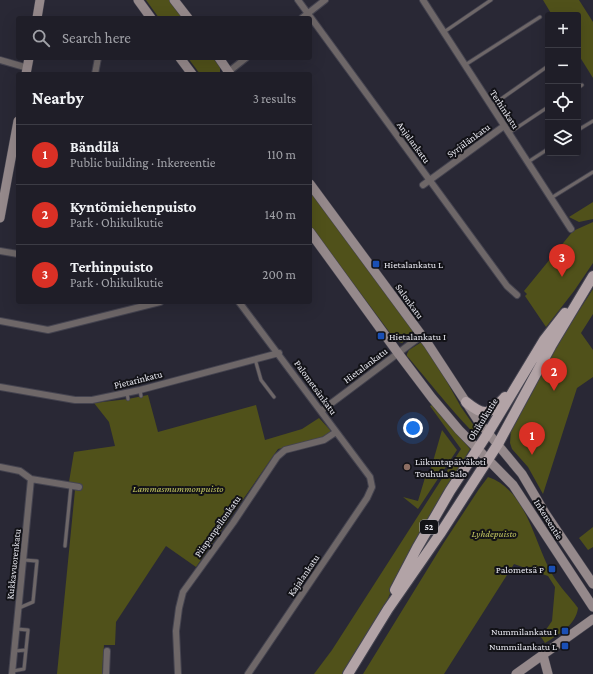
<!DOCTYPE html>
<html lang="en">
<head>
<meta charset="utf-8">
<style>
	:root { --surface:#1f1e28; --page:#272730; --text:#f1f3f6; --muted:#a1a2a8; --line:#3c3c45; --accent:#d93025 }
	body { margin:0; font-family:"Crimson Pro",serif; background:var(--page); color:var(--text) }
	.controls { position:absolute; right:12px; top:12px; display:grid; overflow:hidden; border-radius:4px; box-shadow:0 4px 16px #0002 }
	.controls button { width:36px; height:36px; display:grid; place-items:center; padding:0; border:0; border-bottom:1px solid var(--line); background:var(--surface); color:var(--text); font:20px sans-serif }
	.you { position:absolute; left:413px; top:428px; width:14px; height:14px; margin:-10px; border:3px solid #fff; border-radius:50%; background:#1a73e8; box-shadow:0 0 0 6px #1a73e833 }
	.badge { display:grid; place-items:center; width:26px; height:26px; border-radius:50%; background:var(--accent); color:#fff; font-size:13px; font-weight:700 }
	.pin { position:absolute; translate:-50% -33px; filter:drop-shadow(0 1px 2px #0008) }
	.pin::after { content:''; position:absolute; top:21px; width:14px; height:12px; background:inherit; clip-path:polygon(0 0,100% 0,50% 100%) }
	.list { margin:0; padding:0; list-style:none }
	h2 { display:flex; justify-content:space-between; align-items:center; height:52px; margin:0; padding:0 16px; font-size:17px }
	h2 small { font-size:13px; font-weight:400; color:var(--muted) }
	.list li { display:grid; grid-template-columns:26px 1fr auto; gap:12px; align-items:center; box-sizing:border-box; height:60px; padding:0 16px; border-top:1px solid var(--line) }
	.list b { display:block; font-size:15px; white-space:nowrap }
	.list p { margin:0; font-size:13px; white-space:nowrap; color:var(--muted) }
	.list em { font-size:13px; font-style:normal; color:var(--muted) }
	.icon { flex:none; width:22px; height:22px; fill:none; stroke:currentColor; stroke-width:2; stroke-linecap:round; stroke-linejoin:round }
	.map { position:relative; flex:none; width:593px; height:674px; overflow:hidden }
	.search { position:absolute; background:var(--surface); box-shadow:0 4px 16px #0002; left:16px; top:16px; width:296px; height:44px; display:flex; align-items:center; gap:10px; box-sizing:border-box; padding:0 14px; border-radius:4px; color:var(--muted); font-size:15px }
	.panel { position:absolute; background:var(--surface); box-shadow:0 4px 16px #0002; left:16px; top:72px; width:296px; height:232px; border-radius:4px }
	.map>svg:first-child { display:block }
</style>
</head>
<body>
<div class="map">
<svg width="593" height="674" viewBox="0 0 593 674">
	<rect width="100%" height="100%" fill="#292835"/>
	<path fill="#50511a" d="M146,0H169L184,18H159Z
		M543,0H579L593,22V78L578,54V15H552Z
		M188,58H213L220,67V74H200Z
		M310,190L413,330L412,335L402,343L396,341L310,225Z
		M593,202V219L579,222L569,217Z
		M593,222V263L574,291L546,327L525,296L527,294L524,291L573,231Z
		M593,289V314L581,333L593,350V377L577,388L543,494L528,467L512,449L510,443L511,429L531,395L550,355Z
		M420,343H422L432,355L461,407L479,433V436C470,434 418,368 407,356V354L409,350Z
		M148,395L158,432L256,405L265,440L302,429L319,418L331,431L323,438L278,449L196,567L166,546L116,622L115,645H104L102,674H57L75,490L68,488L74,452L115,446L109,422L94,403L128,399Z
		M432,405L470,449L398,575L383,610L343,674H314L332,650L461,449L430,406Z
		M442,430L457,450L418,509L403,497L418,501L427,471L430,472Z
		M488,477C527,490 534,543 552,574C559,586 570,597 578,608C576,625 558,635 545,643L541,637L552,621L555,587L548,576L514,564L444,674H363L443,544L479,489Z
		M593,527V547L588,550L579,538Z"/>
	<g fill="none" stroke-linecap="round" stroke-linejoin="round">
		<g stroke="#44434f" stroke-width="4.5">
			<path id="lane" d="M444,32L491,0
				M465,65L540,17
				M578,88L582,85
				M491,106L548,66
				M578,130L593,121
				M509,133L548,107
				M528,162L548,149
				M551,198L593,172
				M255,359L261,380L274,397
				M140,390L141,396
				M127,393L128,399
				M65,546L71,486
				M19,608L33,602L37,561L24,560
				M15,651L26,650
				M13,671L24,669L28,630L17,629"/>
		</g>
		<g stroke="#44434f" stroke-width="8">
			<path id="street" d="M298,0L507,286L517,295
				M423,0L571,229
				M302,18L325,0
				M0,60L28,68
				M227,73L246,58
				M95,74L98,58
				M423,185L504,126
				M0,251L18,254
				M239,302L370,477L372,487L367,498L248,674
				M0,321L48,330L160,302
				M0,387L75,400H92L140,390L279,353
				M321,411L421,336
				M0,467L20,471L31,479L79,487
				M12,674L31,479
				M106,674L107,651
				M178,674L176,631L179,608L183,592L233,523L277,457L285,450L324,440L336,432"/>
		</g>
		<g stroke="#44434f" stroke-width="10">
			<path id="secondary" d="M138,0L151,18
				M174,0L188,18
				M37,18L40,0
				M180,58L192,74
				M219,58L230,74
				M26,74L29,58
				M310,184L428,344L479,422L522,474L545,513L593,584
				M0,218L18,121
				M310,232L398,353L432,398L459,430L513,485L593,607
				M543,655L548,674
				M516,674L593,619"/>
		</g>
		<g stroke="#44434f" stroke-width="12">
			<path id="primary" d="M466,402C486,418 489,414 505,397
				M395,590L417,548L450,491L488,433L544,340L565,313
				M348,674L388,609L440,534L498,444L551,346L593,276"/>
		</g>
		<use href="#lane" stroke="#6e6768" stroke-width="3"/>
		<use href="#street" stroke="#6e6768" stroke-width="6"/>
		<use href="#secondary" stroke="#95898b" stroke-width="9"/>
		<use href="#primary" stroke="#b2a3a6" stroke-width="10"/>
	</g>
	<g fill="#1a4fb4" stroke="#121217" stroke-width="1.5">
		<rect x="372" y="260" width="8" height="8" rx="2"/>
		<rect x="377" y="332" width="8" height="8" rx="2"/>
		<rect x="548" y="565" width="8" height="8" rx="2"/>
		<rect x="561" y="627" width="8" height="8" rx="2"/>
		<rect x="561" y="642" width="8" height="8" rx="2"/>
	</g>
	<circle fill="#8d6e63" stroke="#121217" stroke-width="1.5" cx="407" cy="467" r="4"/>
	<g text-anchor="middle" stroke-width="4" stroke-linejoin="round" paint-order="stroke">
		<rect fill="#121217" stroke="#a9a9b0" stroke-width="1" x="420" y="520" width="18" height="14" rx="3"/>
		<g font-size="9" font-weight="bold" fill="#eaeaf2">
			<text x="429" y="530">52</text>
		</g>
		<g font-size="10" fill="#eaeaf2" stroke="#121217">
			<text transform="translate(505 109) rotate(57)" y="4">Terhinkatu</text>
			<text transform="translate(468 140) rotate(-36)" y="4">Syrjälänkatu</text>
			<text transform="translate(414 142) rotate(54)" y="4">Anjalankatu</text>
			<text transform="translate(410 301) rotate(54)" y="4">Salonkatu</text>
			<text transform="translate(365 365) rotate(-37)" y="4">Hietalankatu</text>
			<text transform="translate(138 379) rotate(-14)" y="4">Pietarinkatu</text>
			<text transform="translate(316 387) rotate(54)" y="4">Palometsänkatu</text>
			<text transform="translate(482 419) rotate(-58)" y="4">Ohikulkutie</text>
			<text transform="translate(549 519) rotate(58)" y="4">Inkereentie</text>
			<text transform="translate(217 526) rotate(-55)" y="4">Piispanpellonkatu</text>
			<text transform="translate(13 564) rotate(-84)" y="4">Kukkavuorenkatu</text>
			<text transform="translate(303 575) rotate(-56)" y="4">Kajalankatu</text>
		</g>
		<g font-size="10" fill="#eaeaf2" stroke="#121217" text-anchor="start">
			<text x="384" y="268">Hietalankatu L</text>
			<text x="389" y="340">Hietalankatu I</text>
			<text x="415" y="465">Liikuntapäiväkoti<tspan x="415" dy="12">Touhula Salo</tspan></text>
			<text x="544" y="573" text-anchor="end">Palometsä P</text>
			<text x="557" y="635" text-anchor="end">Nummilankatu I</text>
			<text x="557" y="650" text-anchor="end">Nummilankatu L</text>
		</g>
		<g font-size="10" font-style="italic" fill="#c4c760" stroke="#121217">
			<text x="178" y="492">Lammasmummonpuisto</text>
			<text x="494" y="537">Lyhdepuisto</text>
		</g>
	</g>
</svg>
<div class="controls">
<button>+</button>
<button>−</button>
<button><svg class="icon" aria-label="locate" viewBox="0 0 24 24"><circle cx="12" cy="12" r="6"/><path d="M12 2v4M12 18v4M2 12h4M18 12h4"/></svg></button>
<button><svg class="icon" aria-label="layers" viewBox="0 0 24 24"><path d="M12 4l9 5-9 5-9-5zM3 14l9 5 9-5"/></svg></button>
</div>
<div class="you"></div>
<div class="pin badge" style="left:532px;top:455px">1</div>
<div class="pin badge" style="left:554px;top:391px">2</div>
<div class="pin badge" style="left:562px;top:277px">3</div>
<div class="search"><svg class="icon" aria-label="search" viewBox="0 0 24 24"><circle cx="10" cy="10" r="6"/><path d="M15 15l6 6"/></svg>Search here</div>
<section class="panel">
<h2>Nearby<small>3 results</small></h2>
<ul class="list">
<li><span class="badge">1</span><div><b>Bändilä</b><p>Public building · Inkereentie</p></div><em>110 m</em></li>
<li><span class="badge">2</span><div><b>Kyntömiehenpuisto</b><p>Park · Ohikulkutie</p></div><em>140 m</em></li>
<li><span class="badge">3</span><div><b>Terhinpuisto</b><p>Park · Ohikulkutie</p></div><em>200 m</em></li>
</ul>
</section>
</div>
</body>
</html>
